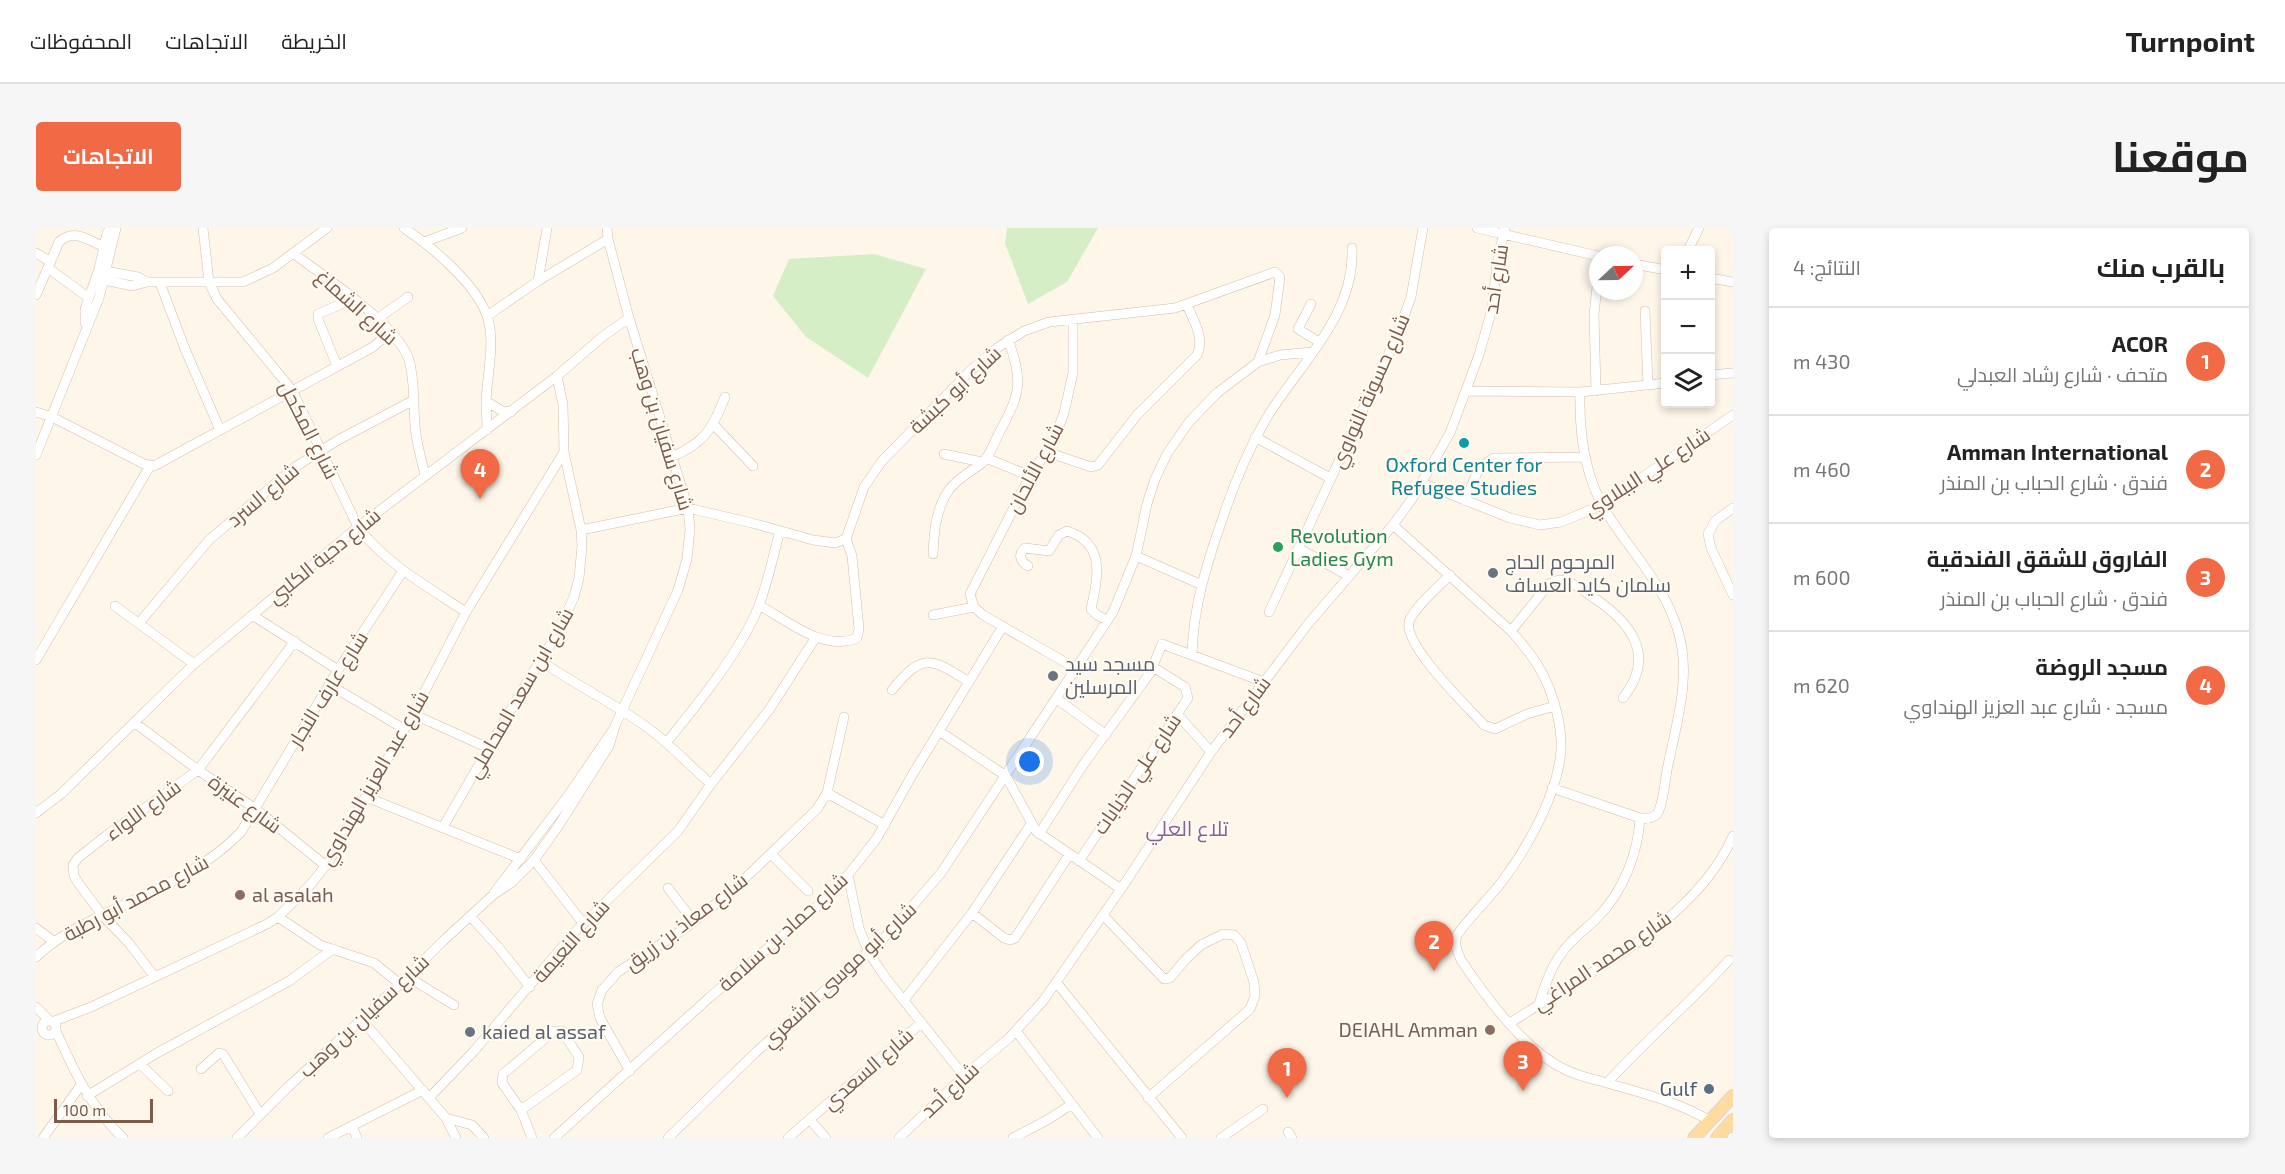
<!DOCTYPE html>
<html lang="ar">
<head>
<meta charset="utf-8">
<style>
	:root { --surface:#fff; --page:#f6f6f6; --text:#222; --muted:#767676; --line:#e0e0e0; --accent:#f16a45 }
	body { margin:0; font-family:"Exo 2",Cairo,sans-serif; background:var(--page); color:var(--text); direction:rtl }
	.controls { position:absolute; right:18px; top:18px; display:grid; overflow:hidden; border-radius:6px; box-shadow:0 3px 9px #0003 }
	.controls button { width:54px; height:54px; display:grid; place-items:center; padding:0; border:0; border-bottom:2px solid var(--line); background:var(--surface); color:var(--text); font:30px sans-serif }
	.compass { position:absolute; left:1553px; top:18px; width:54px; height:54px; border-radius:50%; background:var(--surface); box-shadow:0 3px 9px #0003; rotate:68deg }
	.scale { position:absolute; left:18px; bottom:15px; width:99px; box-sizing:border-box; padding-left:6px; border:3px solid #7c5b49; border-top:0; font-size:16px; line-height:21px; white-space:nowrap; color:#7c5b49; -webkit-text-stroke:4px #fffaf2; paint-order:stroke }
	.you { position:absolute; left:994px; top:534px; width:21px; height:21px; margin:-15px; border:4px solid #fff; border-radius:50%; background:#1a73e8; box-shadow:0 0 0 9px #1a73e833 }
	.badge { display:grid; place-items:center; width:39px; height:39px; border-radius:50%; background:var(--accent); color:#fff; font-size:20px; font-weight:700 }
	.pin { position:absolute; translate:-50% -50px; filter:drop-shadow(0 2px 3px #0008) }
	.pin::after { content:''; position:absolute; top:32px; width:21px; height:18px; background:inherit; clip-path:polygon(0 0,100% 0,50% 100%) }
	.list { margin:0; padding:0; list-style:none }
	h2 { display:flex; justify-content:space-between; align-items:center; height:78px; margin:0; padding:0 24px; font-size:26px }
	h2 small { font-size:20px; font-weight:400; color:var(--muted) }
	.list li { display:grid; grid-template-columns:39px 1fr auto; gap:18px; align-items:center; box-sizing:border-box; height:108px; padding:0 24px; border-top:2px solid var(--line) }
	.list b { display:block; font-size:22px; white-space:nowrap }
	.list p { margin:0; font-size:20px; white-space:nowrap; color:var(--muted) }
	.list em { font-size:20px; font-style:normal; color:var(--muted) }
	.icon { flex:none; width:33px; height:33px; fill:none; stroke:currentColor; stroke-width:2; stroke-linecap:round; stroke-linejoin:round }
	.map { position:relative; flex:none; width:1697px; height:910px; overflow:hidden; direction:ltr; border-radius:6px }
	header { display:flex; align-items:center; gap:36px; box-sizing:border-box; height:84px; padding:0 30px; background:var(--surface); border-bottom:2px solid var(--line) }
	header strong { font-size:28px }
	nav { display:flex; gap:33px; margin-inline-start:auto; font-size:21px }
	.intro { display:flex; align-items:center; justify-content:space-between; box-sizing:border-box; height:144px; padding:0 36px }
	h1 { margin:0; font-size:42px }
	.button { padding:15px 27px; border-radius:6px; background:var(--accent); color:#fff; font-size:21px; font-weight:700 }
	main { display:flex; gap:36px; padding:0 36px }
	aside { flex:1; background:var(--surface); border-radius:6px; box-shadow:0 3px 9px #0003 }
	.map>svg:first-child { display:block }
</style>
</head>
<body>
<header>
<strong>Turnpoint</strong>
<nav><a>الخريطة</a><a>الاتجاهات</a><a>المحفوظات</a></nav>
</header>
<div class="intro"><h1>موقعنا</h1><a class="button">الاتجاهات</a></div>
<main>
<aside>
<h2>بالقرب منك<small>النتائج: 4</small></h2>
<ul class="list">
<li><span class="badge">1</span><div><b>ACOR</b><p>متحف · شارع رشاد العبدلي</p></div><em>430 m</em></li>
<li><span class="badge">2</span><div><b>Amman International</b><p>فندق · شارع الحباب بن المنذر</p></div><em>460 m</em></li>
<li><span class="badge">3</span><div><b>الفاروق للشقق الفندقية</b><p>فندق · شارع الحباب بن المنذر</p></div><em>600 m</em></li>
<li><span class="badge">4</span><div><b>مسجد الروضة</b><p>مسجد · شارع عبد العزيز الهنداوي</p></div><em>620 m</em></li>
</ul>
</aside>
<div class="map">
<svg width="1697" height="910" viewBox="0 0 1697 910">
	<rect width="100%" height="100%" fill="#fef6e9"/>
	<path fill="#d6eec6" d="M971,0H1062L1031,54L992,76L969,15Z
		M838,26L890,41L832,150L770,109L737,68L753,31Z"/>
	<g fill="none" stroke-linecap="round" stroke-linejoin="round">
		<g stroke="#d3bdad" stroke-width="10">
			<path id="minor" d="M167,0L173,54L181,71L256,162L322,299C350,336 392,359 430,384
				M368,0C395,18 443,58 452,91C459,117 451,147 450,174C450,183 451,192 451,202
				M1441,0L1562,28
				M388,14L426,0
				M1652,22L1663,0
				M0,25L15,34
				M258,26C289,49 361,96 373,132C379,153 377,175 379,197C380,214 385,230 389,247
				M1598,36L1630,42
				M12,40L53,70
				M64,42L102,49L111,54
				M60,50L96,58L111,54H207L237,40L291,0
				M1674,50L1697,54
				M502,53L572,11
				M124,55L149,121L184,202
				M0,67L23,14C38,0 52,12 68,19
				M1275,76L1262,101L1283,114
				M1609,83L1612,157
				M451,88L502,53L511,0
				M341,91L372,69
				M1037,92V145L1028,185L1017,214L994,248L934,366L938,379L947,387L1039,440
				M49,95V81L63,41L71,5L75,0
				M301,138L282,91V86L317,71
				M1674,147L1697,145
				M1431,163L1544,164L1630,155
				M1560,163L1558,86L1562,50
				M455,176L466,183L475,184
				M0,184L16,189L108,236L118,238L337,119L354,104
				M678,197L717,238
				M1219,209L1294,250
				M1011,224L1055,239L1062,237L1101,187L1161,127C1169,110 1158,94 1151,77
				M908,226L946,234
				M0,227L63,70L80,0
				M636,229C669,214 676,202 689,169
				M950,230L994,248
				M1386,255L1474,290L1504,297L1525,294L1566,277L1697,187
				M1429,273L1443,240L1458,230L1549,229
				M1697,280L1679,293L1672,306L1675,320L1697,367
				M1357,297L1475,403C1488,418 1501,433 1509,451C1519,472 1526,499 1525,522C1522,565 1493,617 1468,651C1454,670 1435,687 1421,707C1418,716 1421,723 1425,732C1449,768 1488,822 1528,841C1541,848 1557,851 1571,855C1606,865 1643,874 1674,893
				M545,302L652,280L716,295L777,312L799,315L810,311L828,259L846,233L935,142L961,120L988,103L1013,94L1139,80L1239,44L1244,49L1239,87L1222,134
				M1262,320L1313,348
				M897,326C898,306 899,287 909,268C918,252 932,246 946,235C953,229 958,216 962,207C983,168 989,155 972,112
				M1100,328L1166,357
				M992,338C985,334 981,327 989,320L1013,323L1023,307L1031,303C1070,315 1062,349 1055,381L1061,387L1071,392
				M1414,347C1401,360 1383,375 1374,391C1362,413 1433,480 1448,497L1459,501L1491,486L1519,478
				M723,377C752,393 787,424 821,410L823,401L816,328L810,311
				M79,378L158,436
				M1233,384L1361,108L1375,69L1387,0
				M216,387L302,442
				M897,387L938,379
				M103,395L173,312L259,239L302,212L378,172
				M1475,403L1513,356L1523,352C1535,352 1546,362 1555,368C1595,394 1621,427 1587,470
				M1156,427C1157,381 1170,338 1185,295C1197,258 1211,224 1230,191C1263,136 1319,89 1316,20
				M0,432L114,238
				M505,433C538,456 575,474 608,497C632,514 653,537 675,556
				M294,457L368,501
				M856,462C887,424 895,430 933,454
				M1021,471L1070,507
				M377,486L452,520
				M1142,487L1175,524
				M99,495L162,542L221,582L290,638
				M903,503L970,548L1000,603L1085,661
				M630,515C661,477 699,430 719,387C731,361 736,331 744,303
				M1516,560L1604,590C1610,591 1616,591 1621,586C1627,578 1629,553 1631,542C1640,497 1656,448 1642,403C1629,358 1596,325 1572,287C1549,251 1543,206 1544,164
				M791,565L849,597
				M330,569L485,631
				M0,585L25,566L158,436L322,299L521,148L566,109L593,90
				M407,599L488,459L521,406L538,369L543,350L546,318L545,302L528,224L527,177L521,148
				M1003,606L1047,537L1114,445L1126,416L1228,454
				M736,627L772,663
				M498,632L547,695
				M1043,633L1152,470L1149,459L1117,439
				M812,647L823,700L833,725L849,749L928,848
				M632,660L658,694
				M458,665L531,569L577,502
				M936,685L968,710L974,712L979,710L1033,627
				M1067,687L1128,751L1134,750L1149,732L1165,717L1187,706L1198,707L1205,715L1218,754L1219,768L1214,781L1112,870
				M242,689L284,717L338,735L364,756
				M435,689L463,720L494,759
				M0,700L17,713
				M0,729C20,710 42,699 66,687C114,664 168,643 205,604L302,442L367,343
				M118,748L92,714L66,687L43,656L38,648L37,637L42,630L71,607L162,542L259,413
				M372,749L418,777
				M1020,754L1146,910
				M868,772L936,685L995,596
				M1503,776C1508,759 1514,741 1525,726C1534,712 1549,702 1561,690C1587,664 1602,626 1604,590
				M0,779L14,793
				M326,792L410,890L420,910
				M6 800a7 7 0 1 1 14 0a7 7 0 1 1-14 0Z
				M16,794L55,779L231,696L242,689L276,655L293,633L377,486L430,384L528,224
				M1474,795C1550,745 1659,695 1697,608
				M20,803C38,843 55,880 87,910
				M980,803L1062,910
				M104,836L132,863
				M165,841L183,825L187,826L224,886
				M594,843L564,790L561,776L566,762L582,744L651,699L699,660L781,581L791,565L808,489
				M1571,855C1610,812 1654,775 1693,732
				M51,868L121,825L253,753L297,721
				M393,870L438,823L538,705L642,603L675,556L733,482L780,409
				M485,882L541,842L543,829L526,803H518L467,846L466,855L485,882L496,910
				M410,890L436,897L448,910
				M774,892L790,910
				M316,898L321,910
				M1252,904L1256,910
				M7,910L45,857
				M201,910L252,859L364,756L407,713L457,667L475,655L498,632L521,600L573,518L579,498L642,362L651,331L654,301L652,280L593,90L572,11L571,0
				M292,910L387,862
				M518,910L674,769L784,676L812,647L841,610L875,549L967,398
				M632,910L719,825L854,704L905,645L1077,384L1100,328L1111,276L1119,251L1131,226L1153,194L1181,165L1222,134L1244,127L1276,124
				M752,910L885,795
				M863,910L928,848L973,810L1007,773L1085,661L1175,524L1272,396L1357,297L1376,271L1414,205L1443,127L1456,81L1461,35L1469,0
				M977,910L1013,891L1036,876
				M1185,910L1227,881
				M1696,910L1697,909"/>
		</g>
		<g stroke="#ddd4d0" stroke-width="14">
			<path id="major" d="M1658,910L1697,868
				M1681,910L1697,892"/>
		</g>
		<use href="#minor" stroke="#fff" stroke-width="9"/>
		<use href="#major" stroke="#ffdba0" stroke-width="12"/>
	</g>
	<circle fill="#0f9aa8" stroke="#fffaf2" stroke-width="2" cx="1428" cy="215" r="6"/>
	<circle fill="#2e9e5b" stroke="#fffaf2" stroke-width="2" cx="1242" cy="319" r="6"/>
	<g fill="#6b7280" stroke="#fffaf2" stroke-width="2">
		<circle cx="1457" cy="345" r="6"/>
		<circle cx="1017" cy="448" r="6"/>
		<circle cx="434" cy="804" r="6"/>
	</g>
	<g fill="#8d6e63" stroke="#fffaf2" stroke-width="2">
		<circle cx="204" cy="667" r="6"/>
		<circle cx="1454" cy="802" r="6"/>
	</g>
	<circle fill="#5c6f8a" stroke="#fffaf2" stroke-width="2" cx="1673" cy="861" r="6"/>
	<g text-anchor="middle" stroke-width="4.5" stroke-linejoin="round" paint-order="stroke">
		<g font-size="20" fill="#7c5b49" stroke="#fffaf2">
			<text transform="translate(1460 51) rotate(-81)" y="7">شارع أحد</text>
			<text transform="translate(321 79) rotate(42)" y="7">شارع الشماغ</text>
			<text transform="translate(919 162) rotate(-43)" y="7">شارع أبو كبشة</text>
			<text transform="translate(1334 163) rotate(-66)" y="7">شارع حسونة النواوي</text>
			<text transform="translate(626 201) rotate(73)" y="7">شارع سفيان بن وهب</text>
			<text transform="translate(273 202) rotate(63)" y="7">شارع المكحل</text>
			<text transform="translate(999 240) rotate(-62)" y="7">شارع الألحان</text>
			<text transform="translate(1611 244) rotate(-33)" y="7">شارع علي الببلاوي</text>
			<text transform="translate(227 267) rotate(-40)" y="7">شارع السرد</text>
			<text transform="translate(288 328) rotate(-39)" y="7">شارع دحية الكلبي</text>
			<text transform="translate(292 461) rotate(-58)" y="7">شارع عارف النجار</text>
			<text transform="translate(484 465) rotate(-60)" y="7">شارع ابن سعد المحاملي</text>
			<text transform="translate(1209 479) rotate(-53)" y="7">شارع أحد</text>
			<text transform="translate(1101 546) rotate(-56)" y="7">شارع علي الذيابات</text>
			<text transform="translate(338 550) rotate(-60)" y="7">شارع عبد العزيز الهنداوي</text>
			<text transform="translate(209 576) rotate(36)" y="7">شارع عنيزة</text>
			<text transform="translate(107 582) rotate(-36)" y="7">شارع اللواء</text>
			<text transform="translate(100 670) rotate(-28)" y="7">شارع محمد أبو رطبة</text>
			<text transform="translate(650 694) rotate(-37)" y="7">شارع معاذ بن زريق</text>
			<text transform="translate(747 704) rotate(-42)" y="7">شارع حماد بن سلامة</text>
			<text transform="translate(535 713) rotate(-48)" y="7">شارع النعيمة</text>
			<text transform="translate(1566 733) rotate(-34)" y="7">شارع محمد المراغي</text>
			<text transform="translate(803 747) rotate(-43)" y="7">شارع أبو موسى الأشعري</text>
			<text transform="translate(328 788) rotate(-43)" y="7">شارع سفيان بن وهب</text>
			<text transform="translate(832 841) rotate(-41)" y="7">شارع السعدي</text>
			<text transform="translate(914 862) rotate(-43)" y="7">شارع أحد</text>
		</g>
		<g font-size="20" fill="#0d838f" stroke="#fffaf2">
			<text x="1428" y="244">Oxford Center for<tspan x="1428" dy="23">Refugee Studies</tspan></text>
		</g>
		<g font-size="20" fill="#27864d" stroke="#fffaf2" text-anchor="start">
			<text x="1254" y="315">Revolution<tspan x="1254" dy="23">Ladies Gym</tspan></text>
		</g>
		<g font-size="20" fill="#5b616d" stroke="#fffaf2" text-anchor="start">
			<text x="1469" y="341">المرحوم الحاج<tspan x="1469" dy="23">سلمان كايد العساف</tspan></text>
			<text x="1029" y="443">مسجد سيد<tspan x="1029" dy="23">المرسلين</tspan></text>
			<text x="446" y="811">kaied al assaf</text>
		</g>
		<g font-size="20" fill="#785e54" stroke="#fffaf2" text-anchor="start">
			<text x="216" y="674">al asalah</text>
			<text x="1442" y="809" text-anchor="end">DEIAHL Amman</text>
		</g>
		<g font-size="20" fill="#4e5e75" stroke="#fffaf2" text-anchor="end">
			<text x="1661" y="868">Gulf</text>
		</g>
		<g font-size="21" fill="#856298" stroke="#fffaf2">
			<text x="1151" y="608">تلاع العلي</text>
		</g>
	</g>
</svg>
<div class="controls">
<button>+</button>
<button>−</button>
<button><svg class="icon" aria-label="layers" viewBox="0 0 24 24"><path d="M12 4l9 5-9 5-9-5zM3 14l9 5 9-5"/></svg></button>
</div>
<svg class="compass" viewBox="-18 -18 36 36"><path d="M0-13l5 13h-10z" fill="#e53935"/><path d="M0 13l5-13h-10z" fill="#767676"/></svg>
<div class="scale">100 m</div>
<div class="you"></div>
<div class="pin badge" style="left:1251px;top:870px">1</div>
<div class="pin badge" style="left:1398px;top:743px">2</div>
<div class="pin badge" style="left:1487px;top:863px">3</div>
<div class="pin badge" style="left:444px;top:271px">4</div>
</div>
</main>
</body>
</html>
